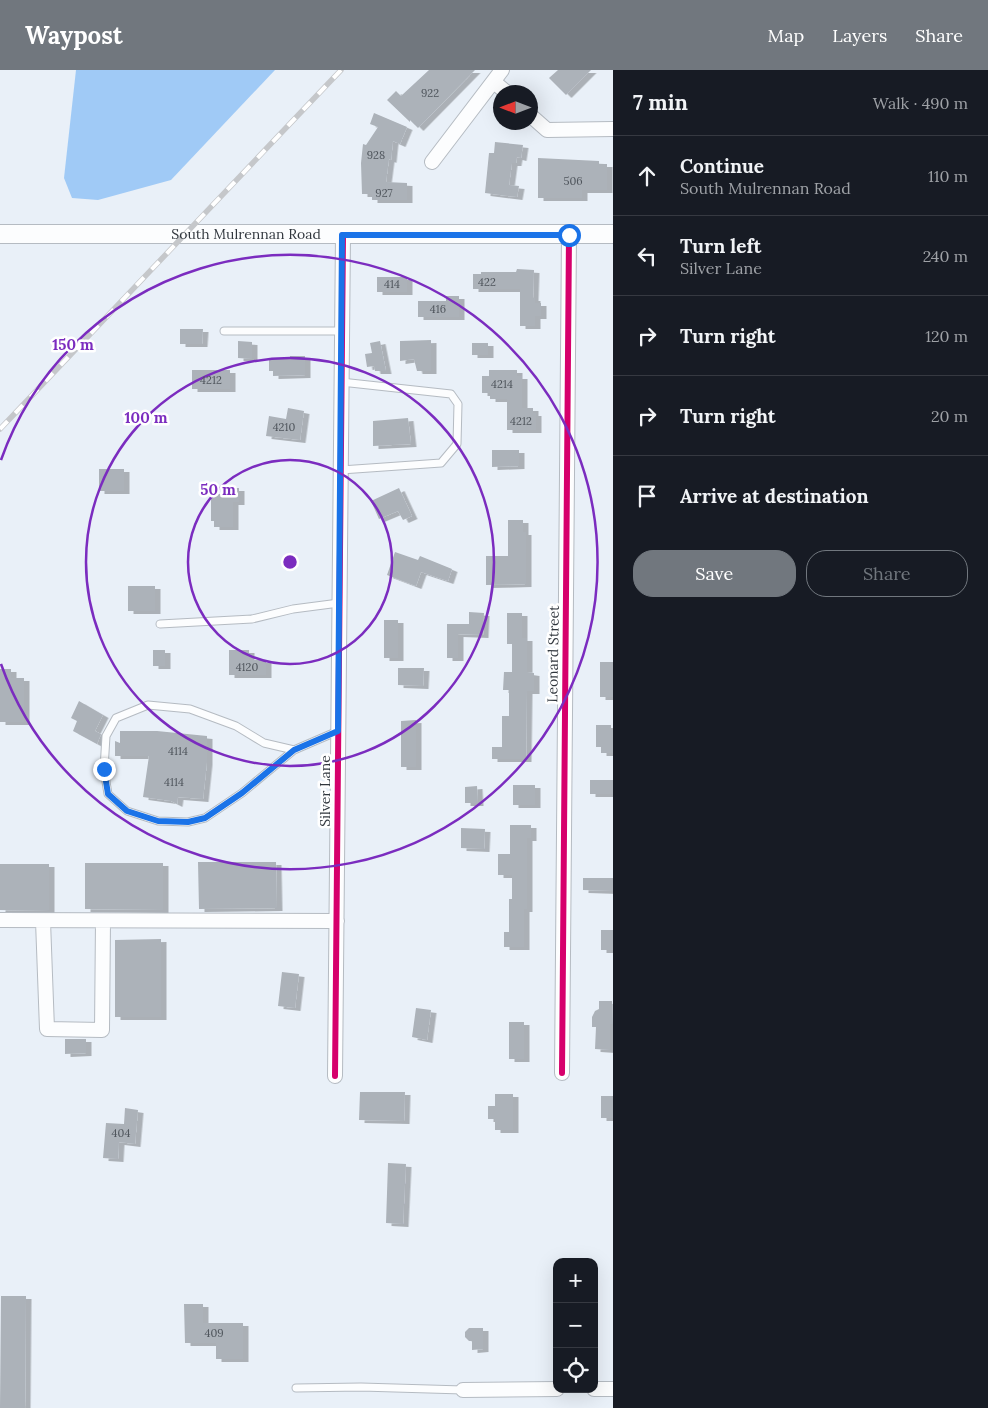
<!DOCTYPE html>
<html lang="en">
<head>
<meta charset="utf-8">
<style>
	:root { --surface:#171b24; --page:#242831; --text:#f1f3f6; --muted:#9ea1a6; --line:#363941; --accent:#71777e }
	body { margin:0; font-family:Lora,serif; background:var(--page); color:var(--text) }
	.controls { position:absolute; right:15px; bottom:15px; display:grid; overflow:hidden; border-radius:10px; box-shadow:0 5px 20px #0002 }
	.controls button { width:45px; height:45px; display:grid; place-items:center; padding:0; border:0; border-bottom:1px solid var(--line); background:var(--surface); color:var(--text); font:25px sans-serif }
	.compass { position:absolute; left:493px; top:15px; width:45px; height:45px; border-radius:50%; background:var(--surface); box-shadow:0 5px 20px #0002; rotate:270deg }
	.stop { position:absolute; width:15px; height:15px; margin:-11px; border:4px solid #1a73e8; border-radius:50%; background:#fff }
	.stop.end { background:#1a73e8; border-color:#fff; box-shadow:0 1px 5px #0008 }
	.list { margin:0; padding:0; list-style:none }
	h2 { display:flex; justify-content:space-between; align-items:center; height:65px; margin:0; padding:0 20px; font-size:21px }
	h2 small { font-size:16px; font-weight:400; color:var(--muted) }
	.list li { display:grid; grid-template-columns:32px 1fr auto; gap:15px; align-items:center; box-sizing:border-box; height:80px; padding:0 20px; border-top:1px solid var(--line) }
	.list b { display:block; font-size:19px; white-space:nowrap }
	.list p { margin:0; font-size:16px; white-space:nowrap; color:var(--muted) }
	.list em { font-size:16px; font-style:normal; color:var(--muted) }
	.actions { display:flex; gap:10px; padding:15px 20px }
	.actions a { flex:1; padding:11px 0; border:1px solid var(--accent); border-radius:20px; text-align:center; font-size:18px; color:var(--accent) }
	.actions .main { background:var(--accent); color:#fff }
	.icon { flex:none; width:28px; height:28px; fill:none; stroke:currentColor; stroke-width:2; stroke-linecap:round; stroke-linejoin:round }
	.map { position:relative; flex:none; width:613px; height:1338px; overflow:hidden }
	header { display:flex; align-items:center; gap:30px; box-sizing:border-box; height:70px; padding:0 25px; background:var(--accent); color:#fff }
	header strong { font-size:24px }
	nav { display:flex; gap:28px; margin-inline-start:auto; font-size:18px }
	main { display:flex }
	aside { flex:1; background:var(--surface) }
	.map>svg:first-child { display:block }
</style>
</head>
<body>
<header>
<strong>Waypost</strong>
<nav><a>Map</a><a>Layers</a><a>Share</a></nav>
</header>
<main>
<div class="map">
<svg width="613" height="1338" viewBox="0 0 613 1338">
	<defs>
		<filter id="shadow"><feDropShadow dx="5.5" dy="3" stdDeviation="0" flood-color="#0004"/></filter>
	</defs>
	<rect width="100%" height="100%" fill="#e9f0f8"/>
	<path fill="#a0caf6" d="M76,0H275L171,110L98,130L72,128L64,108Z"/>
	<path fill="#acb2b9" filter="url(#shadow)" d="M429,0H475L418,58L410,50V52L387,30L396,21L401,26Z
		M558,0H591L566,25L549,8Z
		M374,43L407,57L400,74L393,71L391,90L389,89L386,112L407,113V130H372V124H362L361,93L363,74L366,75L378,57L370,54Z
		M495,72L523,75L521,88L517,87L516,93H512L509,115L519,116L517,127L485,123L489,83H494Z
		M538,88L599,91V94H607V120H582V128H538Z
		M517,199L534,200L533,228H535V233H541V246H535V256H520V219H473V204H481V202H516Z
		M377,207H407V222H377Z
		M446,226H459V247H418V231H446Z
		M180,259H203L202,274H180Z
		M431,270V301H417L414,289L400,291V271Z
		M238,271L252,272V289L238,288Z
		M380,271L386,301H375L374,296L367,297L365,284L372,283L370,273Z
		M472,273H488V285H472Z
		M290,286H305V305L273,306V301H269V288H290Z
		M192,300H230V319H192Z
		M489,300H517V306H522V338H533V343H536V360H507V329H490V323H482V306H489Z
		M288,338L304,341L300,370L266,366L269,346L286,349Z
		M408,348L411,374L373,376V351Z
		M492,380H519V396L492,397Z
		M99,399H124V421H99Z
		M222,418H239V432H233V457H214V451H211V424H222Z
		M399,418L412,446L403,450L398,441L379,449L371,431Z
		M508,450H523V462H526V514L486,515V486H508Z
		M395,482L418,490L420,486L452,499L448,511L421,502L416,516L387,505Z
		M128,516H155V541H128Z
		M469,542L484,543L483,565L458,564V588H447V554H469Z
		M507,543H522V568H527V602L534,603V621H527L526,689H492V677H502V646H509V620H503L504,602H512V574H507Z
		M384,550H398V588H384Z
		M153,580H165V596H153Z
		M229,580H249V590H266V605H229Z
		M600,592H613V627H600Z
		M398,598H424L423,616L398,615Z
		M0,599H11V608H24V652H0Z
		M79,631L103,645L95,661L101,664L97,674L73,661L77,651L71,648Z
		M416,650V697H401V651Z
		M596,655H611V660H613V683H601V677H596Z
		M120,661H157L207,666V692L203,729L178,727L177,734L171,731L143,727L149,686H115V671L120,673Z
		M590,710H613V724H590Z
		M513,715H535V735H513Z
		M477,716L478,733H465V717Z
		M510,755H531V768H527V839H524V877H504V862H509V829H512V805H498V784H510Z
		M461,758L485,759L484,779L461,778Z
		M198,792H276L277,838L199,839Z
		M85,793H163V840L85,839Z
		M0,794H49V841L0,840Z
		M583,808H613V821L583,820Z
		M601,860H613V880H601Z
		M161,869V947H115V870Z
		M282,902L299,904L295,938L278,936Z
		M599,931H612L613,954H610V980L595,979L596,957H592V947L595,941L599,939Z
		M416,938L431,940L427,970L412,967Z
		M509,952H524V989H509Z
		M65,969H86V983L65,984Z
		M360,1022H405L404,1051L359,1050Z
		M495,1024H513V1060H495V1049H488V1036H495Z
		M601,1026H613V1048H601Z
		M125,1038L138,1040L135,1074L119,1072L118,1089L103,1088L106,1053L124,1054Z
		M388,1093L406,1094L403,1154L386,1153Z
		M1,1226H26L25,1338H0Z
		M184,1234H203V1253H243V1289H216V1273H185Z
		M469,1258H483V1279L472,1280V1271H469L465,1267V1262Z"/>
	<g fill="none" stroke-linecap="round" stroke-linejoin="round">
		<g stroke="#b5bbc2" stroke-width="9">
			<path id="service" d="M224,261H342
				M341,400L441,393L457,374L458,334L451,324L341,312
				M160,554L252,549L293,539L339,533
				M294,680L242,723L205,748L188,752L158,751L127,741L108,724L104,699L106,666L116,648L148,635L190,639L236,656L264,673L294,680L338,661
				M296,1318L361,1317L463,1320"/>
		</g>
		<g stroke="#b5bbc2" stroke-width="16">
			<path id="minor" d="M494,12L506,22
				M530,45L547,60L613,59
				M432,92L502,0
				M0,850L337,851
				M43,851L47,959L102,960L103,851
				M562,1003L569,165
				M335,1006L343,165
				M594,1319H613
				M463,1320L557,1319"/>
		</g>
		<g stroke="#b5bbc2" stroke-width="20">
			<g id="tertiary">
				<path id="s1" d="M0,164H613"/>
			</g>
		</g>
		<use href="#service" stroke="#fcfdfe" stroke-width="7"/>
		<use href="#minor" stroke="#fcfdfe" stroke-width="14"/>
		<use href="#tertiary" stroke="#fcfdfe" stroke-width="18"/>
		<g stroke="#c5c7ca" stroke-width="5.5">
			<path id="rail" d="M0,359L341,0"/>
		</g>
		<use href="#rail" stroke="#fff" stroke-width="4" stroke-dasharray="11" stroke-linecap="butt"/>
		<g stroke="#fff" stroke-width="9">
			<path id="cycleway" d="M562,1003L569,165
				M335,1006L343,165"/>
		</g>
		<use href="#cycleway" stroke="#d6006c" stroke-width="6"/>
	</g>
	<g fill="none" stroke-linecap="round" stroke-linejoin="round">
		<path stroke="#1a73e8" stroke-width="6" d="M104,699L108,724L127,741L158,751L188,752L205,748L242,723L294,680L338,661L342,165H569"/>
	</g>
	<g fill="none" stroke="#7b2cbf" stroke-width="2.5">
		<circle cx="290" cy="492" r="102"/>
		<circle cx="290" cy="492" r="204"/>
		<path d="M1 390A307 307 0 1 1 1 594"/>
	</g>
	<g text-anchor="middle" stroke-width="5" stroke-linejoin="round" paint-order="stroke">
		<g font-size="11" fill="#4f555c">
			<text x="430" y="27">922</text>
			<text x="376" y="89">928</text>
			<text x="573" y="115">506</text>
			<text x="384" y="127">927</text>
			<text x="487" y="216">422</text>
			<text x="392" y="218">414</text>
			<text x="438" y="243">416</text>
			<text x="211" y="314">4212</text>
			<text x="502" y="318">4214</text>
			<text x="521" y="355">4212</text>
			<text x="284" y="361">4210</text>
			<text x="247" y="601">4120</text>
			<text x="178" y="685">4114</text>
			<text x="174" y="716">4114</text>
			<text x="121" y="1067">404</text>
			<text x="214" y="1267">409</text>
		</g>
		<g font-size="14" fill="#30363d" stroke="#fff">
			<text dy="5" stroke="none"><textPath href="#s1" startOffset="246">South Mulrennan Road</textPath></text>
			<text transform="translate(553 584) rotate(-89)" y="5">Leonard Street</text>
			<text transform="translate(325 721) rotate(-90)" y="5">Silver Lane</text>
		</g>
	</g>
	<circle cx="290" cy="492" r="8" fill="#7b2cbf" stroke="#fff" stroke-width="2.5"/>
	<g font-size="15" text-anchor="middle" font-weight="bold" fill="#7b2cbf" stroke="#fff" stroke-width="5" stroke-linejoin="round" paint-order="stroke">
		<text x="73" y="280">150 m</text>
		<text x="146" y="353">100 m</text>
		<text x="218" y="425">50 m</text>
	</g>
</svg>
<div class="controls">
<button>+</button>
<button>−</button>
<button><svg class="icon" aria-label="locate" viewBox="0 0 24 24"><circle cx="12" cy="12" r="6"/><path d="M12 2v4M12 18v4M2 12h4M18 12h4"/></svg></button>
</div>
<svg class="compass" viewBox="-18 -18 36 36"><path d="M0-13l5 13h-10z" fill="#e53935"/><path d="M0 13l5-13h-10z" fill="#9ea1a6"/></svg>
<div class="stop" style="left:569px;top:165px"></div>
<div class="stop end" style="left:104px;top:699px"></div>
</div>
<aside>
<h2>7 min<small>Walk · 490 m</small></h2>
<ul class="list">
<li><svg class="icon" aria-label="ahead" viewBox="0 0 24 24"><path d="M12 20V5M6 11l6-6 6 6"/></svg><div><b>Continue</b><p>South Mulrennan Road</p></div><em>110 m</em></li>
<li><svg class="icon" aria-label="left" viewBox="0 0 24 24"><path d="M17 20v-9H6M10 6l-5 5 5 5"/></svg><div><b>Turn left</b><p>Silver Lane</p></div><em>240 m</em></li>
<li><svg class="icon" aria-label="right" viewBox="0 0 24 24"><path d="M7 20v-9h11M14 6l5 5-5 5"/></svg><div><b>Turn right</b></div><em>120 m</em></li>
<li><svg class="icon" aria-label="right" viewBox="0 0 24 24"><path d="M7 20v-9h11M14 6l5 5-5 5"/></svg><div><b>Turn right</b></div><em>20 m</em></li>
<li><svg class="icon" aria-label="arrive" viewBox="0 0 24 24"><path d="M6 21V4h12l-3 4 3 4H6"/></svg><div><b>Arrive at destination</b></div></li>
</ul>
<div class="actions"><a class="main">Save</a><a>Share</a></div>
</aside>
</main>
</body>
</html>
